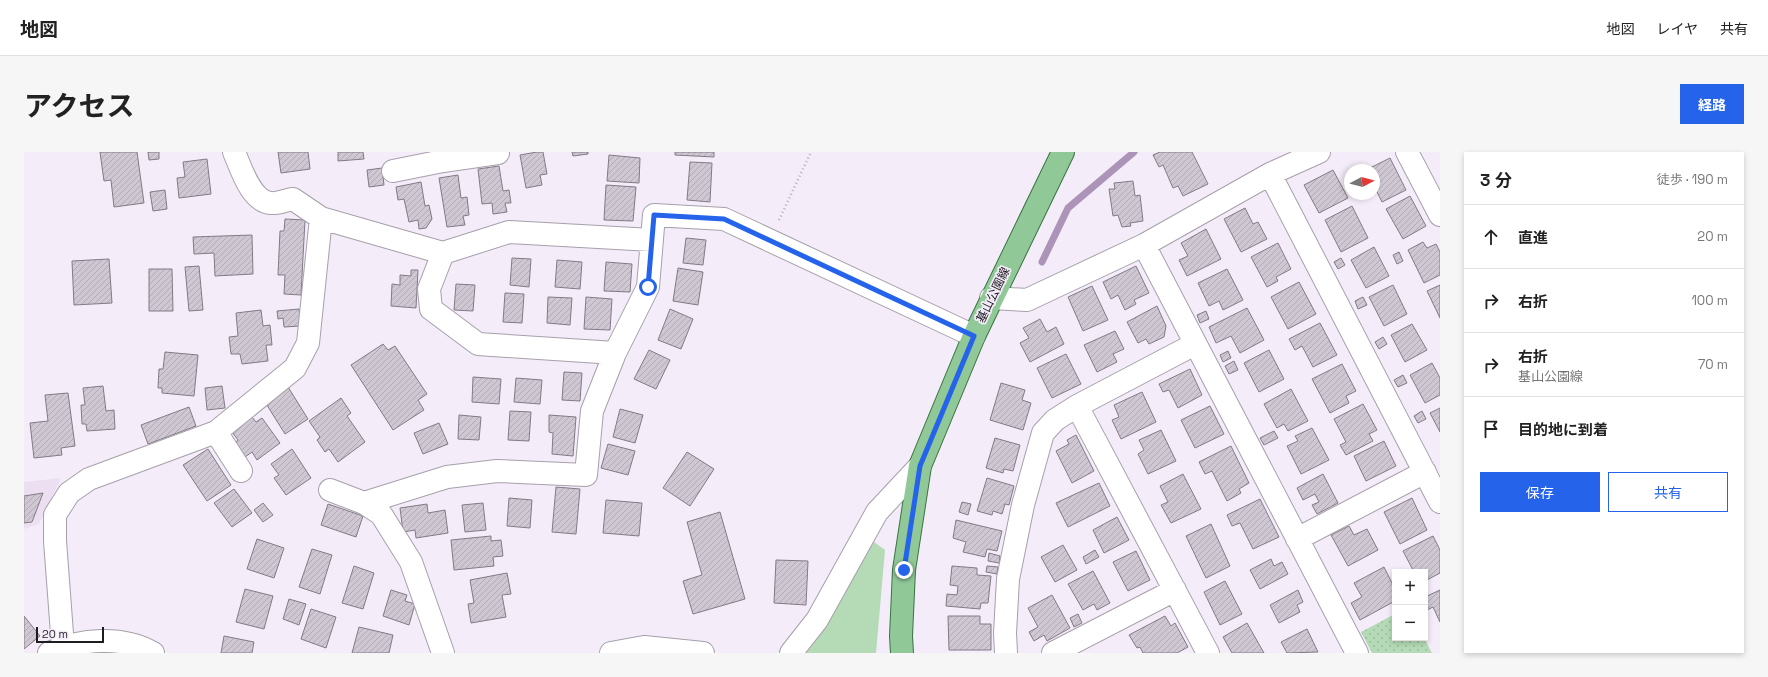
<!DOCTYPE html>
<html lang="ja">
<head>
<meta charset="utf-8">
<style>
	:root { --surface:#fff; --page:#f6f6f6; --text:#222; --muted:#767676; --line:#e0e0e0; --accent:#2563eb }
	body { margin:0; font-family:"Space Grotesk","Noto Sans JP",sans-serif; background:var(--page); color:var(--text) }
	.controls { position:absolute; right:12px; bottom:12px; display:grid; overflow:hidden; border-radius:0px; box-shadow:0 2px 6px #0003 }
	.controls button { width:36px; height:36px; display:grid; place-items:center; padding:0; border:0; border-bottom:1px solid var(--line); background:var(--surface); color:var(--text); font:20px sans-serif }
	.compass { position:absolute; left:1320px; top:12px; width:36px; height:36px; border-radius:50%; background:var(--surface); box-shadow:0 2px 6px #0003; rotate:83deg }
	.scale { position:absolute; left:12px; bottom:10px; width:68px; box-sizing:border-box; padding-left:4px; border:2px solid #1f1c21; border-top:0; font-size:11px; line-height:14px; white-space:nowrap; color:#1f1c21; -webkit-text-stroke:3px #f4ecf8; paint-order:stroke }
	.stop { position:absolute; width:12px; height:12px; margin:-9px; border:3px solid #2563eb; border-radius:50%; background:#fff }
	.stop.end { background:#2563eb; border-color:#fff; box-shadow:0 1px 4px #0008 }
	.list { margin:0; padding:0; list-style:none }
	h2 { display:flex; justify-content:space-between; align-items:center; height:52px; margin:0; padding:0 16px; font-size:17px }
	h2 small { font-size:13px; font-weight:400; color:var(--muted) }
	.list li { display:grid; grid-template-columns:26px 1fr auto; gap:12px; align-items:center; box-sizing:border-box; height:64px; padding:0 16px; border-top:1px solid var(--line) }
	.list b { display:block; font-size:15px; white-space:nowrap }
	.list p { margin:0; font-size:13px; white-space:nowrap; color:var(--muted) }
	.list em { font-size:13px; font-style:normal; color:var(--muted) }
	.actions { display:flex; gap:8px; padding:12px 16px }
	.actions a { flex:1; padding:9px 0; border:1px solid var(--accent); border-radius:0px; text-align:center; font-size:14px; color:var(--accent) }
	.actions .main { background:var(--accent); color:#fff }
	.icon { flex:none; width:22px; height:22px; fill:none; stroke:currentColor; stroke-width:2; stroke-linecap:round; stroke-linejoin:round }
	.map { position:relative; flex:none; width:1416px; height:501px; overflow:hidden; border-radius:0px }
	header { display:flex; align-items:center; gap:24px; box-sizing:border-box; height:56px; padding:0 20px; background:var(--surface); border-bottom:1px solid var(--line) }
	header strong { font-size:19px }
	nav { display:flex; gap:22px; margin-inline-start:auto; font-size:14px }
	.intro { display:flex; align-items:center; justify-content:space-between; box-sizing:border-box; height:96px; padding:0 24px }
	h1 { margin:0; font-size:28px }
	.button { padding:10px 18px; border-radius:0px; background:var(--accent); color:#fff; font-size:14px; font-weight:700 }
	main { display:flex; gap:24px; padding:0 24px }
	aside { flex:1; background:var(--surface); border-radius:0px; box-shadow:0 2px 6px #0003 }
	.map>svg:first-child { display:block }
</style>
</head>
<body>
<header>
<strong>地図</strong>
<nav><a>地図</a><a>レイヤ</a><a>共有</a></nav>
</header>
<div class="intro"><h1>アクセス</h1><a class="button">経路</a></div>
<main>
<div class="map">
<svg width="1416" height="501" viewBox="0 0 1416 501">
	<defs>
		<pattern id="garden-dots" width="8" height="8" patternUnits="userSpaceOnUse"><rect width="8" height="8" fill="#b4dbb6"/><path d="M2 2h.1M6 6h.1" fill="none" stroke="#9abb9c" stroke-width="1.8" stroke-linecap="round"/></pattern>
		<pattern id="building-hatch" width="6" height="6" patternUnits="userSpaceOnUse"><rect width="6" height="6" fill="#cfc8d3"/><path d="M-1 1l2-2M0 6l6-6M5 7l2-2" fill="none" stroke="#b1abb5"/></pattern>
	</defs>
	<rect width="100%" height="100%" fill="#f4ecf8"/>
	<path fill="#ecdff2" d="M37,326L15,372L0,377V330Z"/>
	<path fill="#b4dbb6" d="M850,390L861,398L852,501H779Z"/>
	<path fill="url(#garden-dots)" d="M1371,462V486H1400L1408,501H1348L1337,480Z"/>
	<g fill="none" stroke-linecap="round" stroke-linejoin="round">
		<path stroke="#ac94b8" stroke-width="7" d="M1018,110L1044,56L1110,0"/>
	</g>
	<path fill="url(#building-hatch)" stroke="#827b86" d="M76,0H113L120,51L90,55L87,28L80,29Z
		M124,0H135V7L125,8Z
		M254,0H284L286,17L257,21Z
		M314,0H339L340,7L314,9Z
		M513,0H519L523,22L516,23L518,33L502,36L496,3Z
		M548,0H564V2L549,4Z
		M651,0H690V5L651,3Z
		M1136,0H1168L1184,32L1159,44L1154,34L1149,36L1139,13L1135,15L1129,3Z
		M585,3L616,6L615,31L583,29Z
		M1366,6L1382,38L1358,50L1350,34V18H1342Z
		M183,7L187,42L155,46L153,26L161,25L159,10Z
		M666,10L688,11L686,50L663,48Z
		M475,14L479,39L485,38L487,51H481L483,60L469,62L468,51L458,52L454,17Z
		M358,16L360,33L345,35L343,18Z
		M1309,18L1324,46L1295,61L1280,33Z
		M434,23L437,46L443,45L445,63L439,64L441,73L423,75L415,26Z
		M1109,29L1111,44L1116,43L1119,69L1106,71L1107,74L1098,75L1094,63L1089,64L1085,37H1091L1090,31Z
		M397,30L401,54L405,53L408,67L402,76L395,77L394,68L385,70L380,47L374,48L372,35Z
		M582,33L612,35L609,69L580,68Z
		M141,38L143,57L129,59L126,40Z
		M1386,44L1402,74L1379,87L1362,57Z
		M1328,54L1344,86L1317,100L1301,68Z
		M1221,56L1229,72L1234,70L1243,87L1217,100L1200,67Z
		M261,67L281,68L277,143L260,142L261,123H254L256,79H260Z
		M1182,77L1197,107L1163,124L1155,108L1164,104L1157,91Z
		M228,83L229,122L191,124L190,101L170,102L169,85Z
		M662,86L682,88L679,113L659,111Z
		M1399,90L1403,96L1412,92L1416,100V123L1400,131L1384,98Z
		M1254,91L1267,117L1252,125L1254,129L1243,135L1227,105Z
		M1350,95L1365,124L1342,136L1327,108Z
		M1375,100L1379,109L1373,112L1369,103Z
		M488,106L507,107L505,135L486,133Z
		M1317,106L1321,113L1314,117L1310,110Z
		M85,107L88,151L50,153L48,109Z
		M533,108L558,110L556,137L531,135Z
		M582,110L608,112L606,140L580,139Z
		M175,114L179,158L165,159L161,115Z
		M1112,114L1125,141L1110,148L1112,152L1101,158L1094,143L1087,147L1079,130Z
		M654,116L679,120L674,153L649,149Z
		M125,117H148L149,159H125Z
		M1203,117L1219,148L1199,158L1195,149L1185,154L1174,131Z
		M387,118H394L392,156L367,154L368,132L376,133V123L387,124Z
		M1275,130L1292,162L1264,177L1247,145Z
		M432,132L451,133L449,159L430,158Z
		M1369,133L1383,162L1360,174L1345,145Z
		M1416,133V166L1403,139Z
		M1068,134L1084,168L1059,179L1044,145Z
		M481,141L500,142L498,171L479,170Z
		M524,145L548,146L546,173L523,171Z
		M562,145L588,147L586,178L560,177Z
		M1339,145L1343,153L1334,157L1331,149Z
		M1133,154L1142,174L1140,185L1125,192L1122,187L1114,191L1103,170Z
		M1223,156L1240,188L1216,201L1207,184L1192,191L1185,175Z
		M275,157L277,174L260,175L259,166L254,167L253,159Z
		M646,157L669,167L657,197L634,188Z
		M237,158L239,174L246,173L248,193H242L244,209L218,212L216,202H207L205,185L214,184L212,161Z
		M1182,159L1185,167L1176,171L1173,163Z
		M1016,167L1023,180L1032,175L1040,192L1006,210L996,191L1005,186L999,176Z
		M1296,171L1313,203L1289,215L1278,194L1271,198L1265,187Z
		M1388,172L1403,198L1381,210L1367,183Z
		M1091,179L1100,197L1089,202L1093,210L1073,220L1060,193Z
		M1359,185L1363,192L1355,197L1351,190Z
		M359,192L364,198L371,194L403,242L394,248L400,258L369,278L327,213Z
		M625,198L646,208L632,237L610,227Z
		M1245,198L1260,227L1235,240L1220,211Z
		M1204,199L1207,206L1199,210L1196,203Z
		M141,200L174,203L170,244L138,241V236H134L135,217H139Z
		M1042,202L1057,232L1028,246L1013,216Z
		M1210,209L1214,218L1205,222L1201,214Z
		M1408,211L1416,226V243L1401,251L1386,223Z
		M1318,212L1332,239L1322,244L1325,251L1306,261L1288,227Z
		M1166,217L1178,243L1154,256L1145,238L1139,240L1135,232Z
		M540,220L558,221L556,249L538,248Z
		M1379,223L1383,231L1374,235L1370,228Z
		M449,225L477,227L475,252L448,250Z
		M492,226L518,228L516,252L490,250Z
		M977,231L1001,238L998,248L1007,251L999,278L966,268Z
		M79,234L82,259L90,258L91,277L63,279L62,272H58L57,253H61L59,236Z
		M198,234L201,256L183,258L181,236Z
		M264,235L284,267L261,282L241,250Z
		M1267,237L1284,269L1264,279L1260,272L1253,276L1240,252Z
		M1118,240L1132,270L1097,287L1088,268L1095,265L1090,253Z
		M44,241L51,294L37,296L38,303L10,306L6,271L24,269L21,243Z
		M317,246L327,261L323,264L341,290L314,310L305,297L301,300L293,288L296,285L285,269Z
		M1339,252L1353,278L1345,282L1349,289L1322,303L1316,293L1322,290L1310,267Z
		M1186,254L1200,282L1171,296L1157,268Z
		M165,255L172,274L124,292L117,273Z
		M1416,256V280L1406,261Z
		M596,257L619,263L611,291L589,285Z
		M486,259L507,260L505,289L484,288Z
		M1398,259L1402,267L1394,271L1390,264Z
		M435,263L457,265L455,288L434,287Z
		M525,263L552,265L549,304L528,302L529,281L525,280Z
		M228,265L232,270L238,266L256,291L233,308L228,300L221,305L211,291L214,288L208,280Z
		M415,271L424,292L399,302L390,281Z
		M1288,276L1305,308L1277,322L1263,294L1274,289L1271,284Z
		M1137,278L1152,309L1124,322L1114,302L1120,298L1115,288Z
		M1250,279L1254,286L1240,293L1236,286Z
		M1052,283L1070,319L1048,331L1032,299L1045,292L1043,288Z
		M971,286L996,293L989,319L980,317L979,321L962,316Z
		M1360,289L1372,314L1342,329L1330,304Z
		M584,292L611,299L604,323L577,316Z
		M1207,294L1225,331L1215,337L1217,341L1203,349L1188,319L1181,322L1175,310Z
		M184,297L207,333L183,349L159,313Z
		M268,297L287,326L262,343L250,326L255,323L247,312Z
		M663,300L690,317L666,354L639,336Z
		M1159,322L1177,357L1147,371L1137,353L1144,350L1136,334Z
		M1299,322L1314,351L1293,362L1288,353L1295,350L1291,342L1279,348L1273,336Z
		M963,326L990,334L985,353L981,352L978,362L969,359L968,363L953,359Z
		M1075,331L1086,354L1044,375L1032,351Z
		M532,335L556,337L552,382L528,380Z
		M210,337L228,361L208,375L190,351Z
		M19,341L8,370L0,371V344Z
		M485,346L508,348L506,376L483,374Z
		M1388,346L1403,378L1376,392L1360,360Z
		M1236,347L1255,385L1229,397L1216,371L1208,374L1203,363Z
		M582,348L618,351L615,384L579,381Z
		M938,350L947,352L944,363L935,360Z
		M239,351L249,363L239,370L230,358Z
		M459,351L462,378L441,380L438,353Z
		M304,352L339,364L332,385L297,373Z
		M403,352L404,361L421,358L424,381L392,386L391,378L379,380L376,356Z
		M696,360L721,447L669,462L659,429L678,423L663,370Z
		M1093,365L1105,388L1080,401L1069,378Z
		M932,368L978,379L973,399L963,397L961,405L939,400L942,390L929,386Z
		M1187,372L1206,414L1182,426L1162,384Z
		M1325,374L1330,383L1343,377L1354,398L1324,414L1307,383Z
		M467,384V389L477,388L479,404L469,405L470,414L430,418L427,388Z
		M1409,384L1416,398V421L1401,429V420H1390L1379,399Z
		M233,387L260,396L250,426L223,417Z
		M1039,393L1053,418L1031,430L1017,405Z
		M288,397L308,403L296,442L275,435Z
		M1071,398L1075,405L1062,412L1059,405Z
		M1112,399L1126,428L1104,439L1089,410Z
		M965,401L976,404L975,411L964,409Z
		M1247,407L1250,414L1258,410L1264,422L1236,437L1226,418Z
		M752,408L784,409L782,453L750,451Z
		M330,414L350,421L339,457L318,451Z
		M928,414L953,416V423L967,424L964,451H957L956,457L922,454L923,442L933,443L934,434L926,433Z
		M963,414L974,415L973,422L962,420Z
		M1360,415L1371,437V449L1336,468L1327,451L1338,445L1330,431Z
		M1069,419L1086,451L1073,458L1070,452L1059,458L1044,432Z
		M483,421L487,442L478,443L482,465L447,471L444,452L450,451L446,428Z
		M1201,429L1218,462L1196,473L1180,440Z
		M221,437L249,444L240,477L212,470Z
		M367,438L383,443L381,449L391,452L385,473L359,464Z
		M1274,438L1279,450L1273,453L1276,460L1255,471L1246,453Z
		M1416,438V470L1409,455L1401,459V445Z
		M1028,443L1046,476L1023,489L1020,483L1010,489L1005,480L1014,475L1004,456Z
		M265,447L282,452L275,473L259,467Z
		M287,457L312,465L302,496L277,487Z
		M1054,462L1058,471L1050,475L1046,466Z
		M0,464L16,484L0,497Z
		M924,464H956V472H967V498H925Z
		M1141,464L1147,474L1151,471L1164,495L1153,501H1119L1116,495L1113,496L1105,483Z
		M1223,471L1240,501H1208L1199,485Z
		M335,475L369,483L365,501H328Z
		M1283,477L1294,500L1263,501L1257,490Z
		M200,484L230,490L228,501H197Z"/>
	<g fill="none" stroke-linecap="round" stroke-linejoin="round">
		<g stroke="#a7a0ab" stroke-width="24">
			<path id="minor" d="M210,0C217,16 227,50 247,51C254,52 262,48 269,47L297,66L419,101L485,80L628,88
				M1383,0L1416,63
				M419,9L474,1
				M369,19L419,9V0
				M1246,22L1416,350
				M1120,93L1333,501
				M419,101L405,137L407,157L454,192L591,201
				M967,146L1003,148L1120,93L1246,22L1295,0
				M1053,254L1184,501
				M192,280L217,319
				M306,338L340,351L357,362L387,410L419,501
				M340,351L423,325L473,319L562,323L568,259L591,201L624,135L630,63L700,67L950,184
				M1273,387L1401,320
				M39,495L31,389V363L45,341L65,327L192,280L271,216L284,191L297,66
				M25,501C56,487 98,483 129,501
				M587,501L620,495L679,501
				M767,501L793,468L853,360L896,314
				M982,501L981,481L984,427L999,353L1019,281L1031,268L1053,254L1171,192
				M1029,501L1151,438"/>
		</g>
		<g stroke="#387442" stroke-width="24">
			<path id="major" d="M878,501L877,484L880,418L896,314L950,184L1039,0"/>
		</g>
		<path stroke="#b4aeb7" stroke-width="2.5" stroke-dasharray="1 3" stroke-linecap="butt" d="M755,68L787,0"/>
		<use href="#minor" stroke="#fff" stroke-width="22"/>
		<use href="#major" stroke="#90c898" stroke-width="22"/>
	</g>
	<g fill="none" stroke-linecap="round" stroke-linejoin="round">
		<path stroke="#2563eb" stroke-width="5" d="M624,135L630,63L700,67L950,184L896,314L880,418"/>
	</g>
	<g text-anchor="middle" stroke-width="3.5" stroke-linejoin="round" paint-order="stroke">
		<g font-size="12" fill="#1f1c21" stroke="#f4ecf8">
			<text transform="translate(969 143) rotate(-64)" y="4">基山公園線</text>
		</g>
	</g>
</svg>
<div class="controls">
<button>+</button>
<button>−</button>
</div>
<svg class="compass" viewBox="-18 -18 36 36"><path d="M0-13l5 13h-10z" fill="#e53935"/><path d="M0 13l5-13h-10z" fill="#767676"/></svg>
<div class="scale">20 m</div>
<div class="stop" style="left:624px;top:135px"></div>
<div class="stop end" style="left:880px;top:418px"></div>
</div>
<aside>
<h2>3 分<small>徒歩 · 190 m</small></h2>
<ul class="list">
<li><svg class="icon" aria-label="ahead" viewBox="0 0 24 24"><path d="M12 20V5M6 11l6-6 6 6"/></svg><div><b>直進</b></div><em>20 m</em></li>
<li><svg class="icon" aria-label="right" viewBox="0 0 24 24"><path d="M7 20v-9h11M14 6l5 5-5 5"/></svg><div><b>右折</b></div><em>100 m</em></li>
<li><svg class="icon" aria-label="right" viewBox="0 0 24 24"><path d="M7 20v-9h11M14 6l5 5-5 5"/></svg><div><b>右折</b><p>基山公園線</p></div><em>70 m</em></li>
<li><svg class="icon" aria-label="arrive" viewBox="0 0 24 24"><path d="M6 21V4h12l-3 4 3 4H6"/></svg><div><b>目的地に到着</b></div></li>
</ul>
<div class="actions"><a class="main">保存</a><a>共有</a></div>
</aside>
</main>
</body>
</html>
